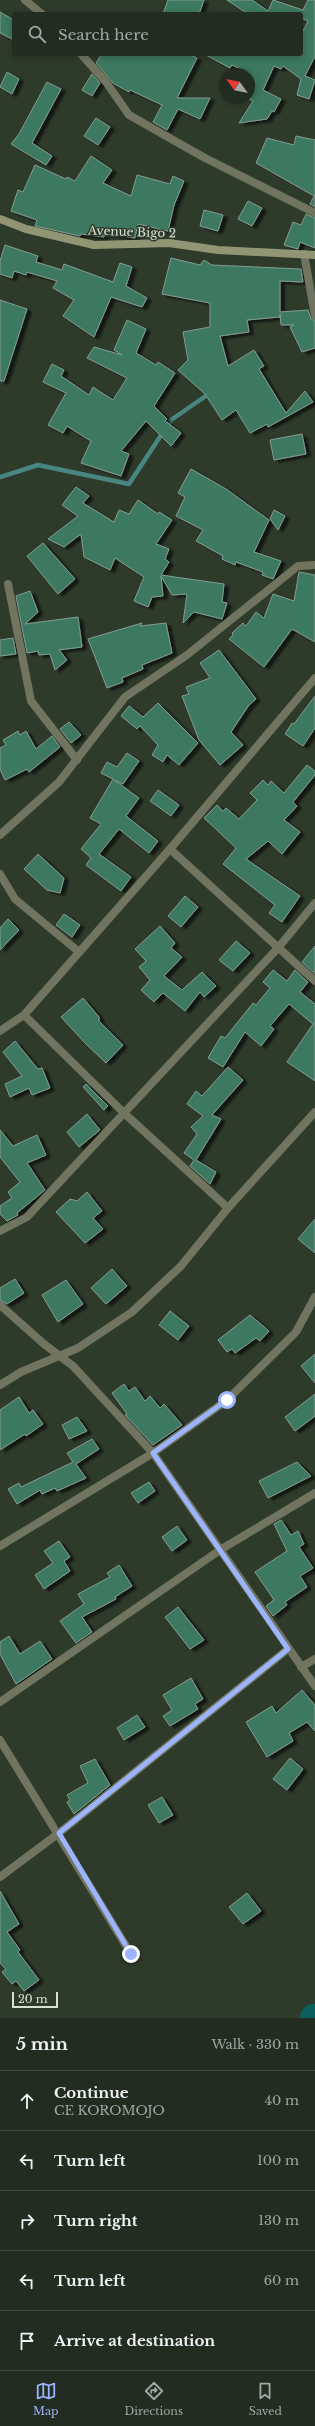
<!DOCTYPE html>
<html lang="en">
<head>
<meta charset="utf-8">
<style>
	:root { --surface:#222c20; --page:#2e382d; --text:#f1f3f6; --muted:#a2a7a5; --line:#3f483e; --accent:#9cb4fd }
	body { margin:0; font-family:"Libre Baskerville",serif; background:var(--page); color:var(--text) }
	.compass { position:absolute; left:219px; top:68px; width:36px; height:36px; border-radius:50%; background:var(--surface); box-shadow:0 2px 6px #0003; rotate:303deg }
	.scale { position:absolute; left:12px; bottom:10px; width:46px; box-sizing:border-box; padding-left:4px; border:2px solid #d8e0d6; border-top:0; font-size:11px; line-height:14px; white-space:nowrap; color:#d8e0d6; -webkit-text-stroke:3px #2e3b2b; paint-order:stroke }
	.stop { position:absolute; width:12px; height:12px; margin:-9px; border:3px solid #9cb4fd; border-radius:50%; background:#fff }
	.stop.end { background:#9cb4fd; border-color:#fff; box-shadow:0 1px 4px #0008 }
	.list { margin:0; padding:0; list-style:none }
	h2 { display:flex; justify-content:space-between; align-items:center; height:52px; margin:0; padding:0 16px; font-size:17px }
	h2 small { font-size:13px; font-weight:400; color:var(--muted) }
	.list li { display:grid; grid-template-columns:26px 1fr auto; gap:12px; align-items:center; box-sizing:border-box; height:60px; padding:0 16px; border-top:1px solid var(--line) }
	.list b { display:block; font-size:15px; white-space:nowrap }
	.list p { margin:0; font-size:13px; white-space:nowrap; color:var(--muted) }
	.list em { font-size:13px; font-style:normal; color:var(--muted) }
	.icon { flex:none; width:22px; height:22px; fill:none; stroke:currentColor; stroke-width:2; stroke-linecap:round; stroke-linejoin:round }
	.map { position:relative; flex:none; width:315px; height:2018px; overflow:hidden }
	.search { position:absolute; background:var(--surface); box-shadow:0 2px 6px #0003; left:12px; right:12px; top:12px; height:44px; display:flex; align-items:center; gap:10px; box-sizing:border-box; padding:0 14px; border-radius:4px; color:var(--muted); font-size:15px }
	.sheet { height:352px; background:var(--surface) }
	nav { display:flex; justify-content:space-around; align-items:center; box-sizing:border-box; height:56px; border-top:1px solid var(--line); background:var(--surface); font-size:11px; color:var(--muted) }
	nav a { display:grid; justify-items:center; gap:2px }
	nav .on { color:var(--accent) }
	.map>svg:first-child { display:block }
</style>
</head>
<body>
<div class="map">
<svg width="315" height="2018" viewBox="0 0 315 2018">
	<defs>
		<filter id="shadow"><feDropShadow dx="4.5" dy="2.5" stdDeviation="1" flood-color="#0009"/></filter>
	</defs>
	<rect width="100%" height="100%" fill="#2e3b2b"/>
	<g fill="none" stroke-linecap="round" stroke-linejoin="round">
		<path stroke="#488682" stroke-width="4.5" d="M0,477L38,465L129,484L171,420L210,393"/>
		<path stroke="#0b605e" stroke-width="28" d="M314,2018H315"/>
	</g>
	<path fill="#3d7861" stroke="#849d92" filter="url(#shadow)" d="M168,0H204L199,14H163Z
		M227,0H252L268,11L273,0L303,10L308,0H315V56L305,76L315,80L309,99L297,95L301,79L283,66L281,69L274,66L263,90L281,99L274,112L272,111L267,119L239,123L253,101L249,99V73L232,65L230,68L204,54H301V35L308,21L301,18L302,14H248Z
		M0,12L14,20V40L0,33Z
		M102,54H188L197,58L177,98H210L200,119L178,109L167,130L153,122L162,105L130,90L129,92L113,83L96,63Z
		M7,72L19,79L12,94L0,87Z
		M92,74L100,83L92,96L82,90Z
		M47,82L61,89L32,143L52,156L46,165L11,144L19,134Z
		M96,118L110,127L98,145L84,136Z
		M296,136L315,140V207L310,204L314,196L256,163L267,138L294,145Z
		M91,156L112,170L103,183L131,196L137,175L170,184L173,176L184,181L174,205L168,231L138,224L135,238L105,233L104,237L81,234L80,236L35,226L37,220L11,211L18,190L23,192L35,165L66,179L67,177L75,181Z
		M248,201L262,208L252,226L238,219Z
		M204,210L223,215L218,231L200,226Z
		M306,214L315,218V248L300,242L298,249L284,245L293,222L301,225Z
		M5,245L38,256L36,262L62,270L64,264L113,282L120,263L132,267L126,286L147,298L142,307L111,297L94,337L63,316L74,300L53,288L57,281L27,272L26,275L14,271L12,278L0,274V261Z
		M171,258L200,265L204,260L212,265L301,269L303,282L280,281V312L308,310L311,319L315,321V348L302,352L290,327L294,325H281L280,314V317L247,320L249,332L220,336L228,366L254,350L264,366L259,369L286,413L305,391L313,402L268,427L267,424L250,433L236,410L222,420L205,394L178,370L188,360L183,332L210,327V303L162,294Z
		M0,300L27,309L4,381H0Z
		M127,320L146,329L136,353L156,365L158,362L175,373L154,406L167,419L165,421L181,433L171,446L146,421L121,451L129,454L121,476L81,463L91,441L67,426L63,433L48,425L66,393L43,382L52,364L64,370L61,376L89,395L93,387L113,400L127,378L87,358L94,347L122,355L114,350Z
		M302,434L306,454L274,460L270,440Z
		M191,469L226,489L269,520L254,552L281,561L273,579L262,575L263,572L236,562L235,565L222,559L223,556L196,541L203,530L176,516L185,497L178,493Z
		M76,487L89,496L83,503L114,522L119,510L129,514L138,500L158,514L159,512L172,520L156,544L169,549L165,559L169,562L161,575L224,584L222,602L227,603L222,619L194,612L183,623L187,594L172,595L161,576L163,596L152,597L148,607L134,601L144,577L115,558L110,570L84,557L81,534L64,547L48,539L78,516L62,505Z
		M274,510L285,516L278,530L270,519Z
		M43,543L75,579L58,594L27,556Z
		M299,572L315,575V642L292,629L264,667L229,639L233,635L232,633L243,623L246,626L256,612L264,618L273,594L294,601Z
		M30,591L38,612L25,624L78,617L82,647L59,650L67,660L55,670L50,654L39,655L38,651L27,653L16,596Z
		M142,623L140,626L166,623L172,653L142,665L143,669L122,678L123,682L107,688L88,639Z
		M13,638L16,654L0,656V640Z
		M219,650L256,699L249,705L231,732L243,745L220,765L199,740L182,696L189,694L186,687L210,678L200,663Z
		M315,696V728L303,746L285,734L292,723L294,724Z
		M158,703L198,743L179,765L167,755L163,762L152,755L158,745L140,726L137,729L121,716L129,706L143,717Z
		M69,722L81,735L71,743L60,729Z
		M18,731L20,735L26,731L36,749L52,736L60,747L29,772L27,769L5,780L0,769V748L6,745L3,740Z
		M127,753L139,761L123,784L114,780L139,798L126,816L158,841L149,853L119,829L99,854L131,877L121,891L86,865L91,858L81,849L101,824L90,818L113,779L101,773L107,762L117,767Z
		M307,765L315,771V775L293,802L297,806L284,820L300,832L282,854L268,841L246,859L300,896L282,922L269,913L275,905L223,864L236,848L204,818L217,805L223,811L226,808L239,819L257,800L250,793L263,780L268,785L271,781L284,793Z
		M158,790L179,805L171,816L150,801Z
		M38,854L64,878L60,893L47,890L24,869Z
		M185,896L198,907L181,927L168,916Z
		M64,914L80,925L72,937L56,925Z
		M8,919L19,930L0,950V928Z
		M160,926L175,943L171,948L182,957L164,976L182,990L202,972L216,986L204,997L200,992L185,1011L163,993L154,1002L141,990L150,980L139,967L146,961L135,949Z
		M236,941L250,953L233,971L219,960Z
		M315,946V974L302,962Z
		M273,970L287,981L295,970L308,982L300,992L315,1004V1081L287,1062L313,1024L289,1004L270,1026L274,1029L261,1046L245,1032L223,1067L208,1058L221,1036L225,1038L253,1003L256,1005L270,988L263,982Z
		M83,998L99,1017V1021L123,1045L106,1063L85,1043L61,1017Z
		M15,1041L38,1069L42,1068L50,1088L32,1095L29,1088L10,1097L5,1084L22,1076L3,1052Z
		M228,1067L243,1080L212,1115L221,1119L196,1160L216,1172L210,1184L190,1166L194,1160L184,1153L197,1134L191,1127L203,1116L187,1104L196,1091L202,1096Z
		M86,1084L108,1106L104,1110L83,1087Z
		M87,1114L100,1130L79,1147L67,1132Z
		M0,1130L13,1146L37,1135L46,1155L27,1163L45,1190L17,1213L18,1215L7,1221L0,1214V1206L12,1198L8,1192L20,1182L0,1157Z
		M87,1192L102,1211L93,1218L103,1229L85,1243L56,1212L70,1199L77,1201Z
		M315,1219V1253L298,1239Z
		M112,1269L127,1286L106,1304L91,1288Z
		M15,1279L24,1293L7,1304L0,1300V1288Z
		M66,1280L83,1304L58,1322L42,1295Z
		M170,1311L189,1326L178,1340L159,1325Z
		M250,1315L269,1331L260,1341L256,1338L235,1353L232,1349L227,1352L218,1340Z
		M315,1354V1383L301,1366Z
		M124,1384L129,1391L135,1387L145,1401L150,1396L160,1408L164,1404L182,1425L153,1445L125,1415L127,1414L112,1393Z
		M315,1394V1416L295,1431L285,1417Z
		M19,1397L29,1413L33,1410L43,1424L26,1436L25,1434L0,1450V1410Z
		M77,1417L87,1431L69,1439L62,1425Z
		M92,1439L99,1449L76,1464L86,1478L57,1491L55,1488L42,1494L40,1490L17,1504L8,1489L19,1483L21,1487L73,1462L67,1453Z
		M297,1462L311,1476L268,1498L259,1481Z
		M149,1482L155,1491L138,1503L131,1493Z
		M281,1520L291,1535L298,1531L304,1544L299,1547L313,1568L300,1576L307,1587L285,1602L287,1605L273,1616L266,1606L274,1600L255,1572L287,1551L274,1524Z
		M177,1526L187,1540L172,1551L162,1537Z
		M59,1541L70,1557L64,1561L70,1571L44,1589L35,1575L53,1563L44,1551Z
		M119,1565L132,1586L115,1597L116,1599L82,1617L92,1632L76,1643L60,1621L84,1604L78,1594L110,1577L107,1573Z
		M178,1607L204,1640L190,1649L165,1617Z
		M9,1636L20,1654L40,1641L52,1659L16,1684L0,1654V1642Z
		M191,1678L203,1699L195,1704L198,1709L170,1726L163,1716L172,1710L163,1695Z
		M302,1690L315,1705V1731L307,1722L289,1733L293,1741L267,1757L246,1722L272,1706L276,1713Z
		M137,1715L145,1727L124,1740L117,1728Z
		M290,1758L303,1769L287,1790L273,1779Z
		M95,1759L110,1785L74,1814L67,1802L70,1800L67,1795L88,1783L80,1766Z
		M162,1797L173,1815L159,1823L148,1805Z
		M0,1891L19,1924L7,1932L20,1950L18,1952L39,1980L24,1991L16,1981L12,1984L2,1972L6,1969L0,1963Z
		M247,1893L261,1911L243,1924L229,1907Z"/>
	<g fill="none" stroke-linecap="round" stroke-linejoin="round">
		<path stroke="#71745e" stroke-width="8" d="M25,0L42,14
			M81,54L106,82L129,115L205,158L315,213
			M304,254L315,316
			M8,584L31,701L77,760
			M0,835L59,782L125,697L187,655L298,566L315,565
			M170,849L315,981
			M0,874L15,899L79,952
			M24,1015L124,1113L228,1208
			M0,1031L24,1015L170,849L315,678
			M0,1231L27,1217L278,948L315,903
			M0,1305L44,1344L73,1366L153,1453L315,1686
			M0,1385L21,1372L78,1348L132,1312L181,1266L228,1208L315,1112
			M0,1546L153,1453L227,1400L296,1332L315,1297
			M301,1667L315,1659
			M0,1702L220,1550L315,1493
			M0,1740L131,1954
			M0,1877L59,1833L288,1649"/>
		<path stroke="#919573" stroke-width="8" d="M0,219L26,229L94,245L169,243L218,250L315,255"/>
	</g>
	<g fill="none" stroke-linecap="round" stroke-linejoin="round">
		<path stroke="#9cb4fd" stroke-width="5" d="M131,1954L59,1833L288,1649L153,1453L227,1400"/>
	</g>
	<g text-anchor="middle" stroke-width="3" stroke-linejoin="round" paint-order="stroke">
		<g font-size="12" fill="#d8e0d6" stroke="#2e3b2b">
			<text transform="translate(132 232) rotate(2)" y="4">Avenue Bigo 2</text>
		</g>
	</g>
</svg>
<svg class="compass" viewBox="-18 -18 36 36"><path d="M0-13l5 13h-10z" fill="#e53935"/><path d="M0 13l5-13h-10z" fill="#a2a7a5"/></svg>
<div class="scale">20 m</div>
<div class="stop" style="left:227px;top:1400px"></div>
<div class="stop end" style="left:131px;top:1954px"></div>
<div class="search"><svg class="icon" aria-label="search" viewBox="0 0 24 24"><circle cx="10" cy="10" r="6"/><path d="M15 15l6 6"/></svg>Search here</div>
</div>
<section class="sheet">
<h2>5 min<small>Walk · 330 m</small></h2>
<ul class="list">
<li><svg class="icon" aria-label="ahead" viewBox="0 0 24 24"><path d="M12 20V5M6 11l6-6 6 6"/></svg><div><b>Continue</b><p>CE KOROMOJO</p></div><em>40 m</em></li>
<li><svg class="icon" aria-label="left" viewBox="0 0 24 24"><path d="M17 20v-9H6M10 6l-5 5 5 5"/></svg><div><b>Turn left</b></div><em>100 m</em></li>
<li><svg class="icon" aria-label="right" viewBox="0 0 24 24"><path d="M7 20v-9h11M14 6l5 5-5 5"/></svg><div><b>Turn right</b></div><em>130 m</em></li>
<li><svg class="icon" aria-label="left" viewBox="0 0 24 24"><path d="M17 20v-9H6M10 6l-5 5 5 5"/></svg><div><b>Turn left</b></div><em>60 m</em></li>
<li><svg class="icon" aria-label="arrive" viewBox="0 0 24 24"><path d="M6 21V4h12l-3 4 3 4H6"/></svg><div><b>Arrive at destination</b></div></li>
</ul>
</section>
<nav>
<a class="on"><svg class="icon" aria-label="map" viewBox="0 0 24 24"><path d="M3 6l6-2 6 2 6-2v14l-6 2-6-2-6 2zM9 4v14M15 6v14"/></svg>Map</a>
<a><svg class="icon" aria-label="directions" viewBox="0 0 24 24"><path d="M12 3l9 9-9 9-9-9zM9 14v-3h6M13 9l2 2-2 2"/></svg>Directions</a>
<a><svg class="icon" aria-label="saved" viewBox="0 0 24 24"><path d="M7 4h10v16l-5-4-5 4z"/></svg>Saved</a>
</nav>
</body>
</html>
